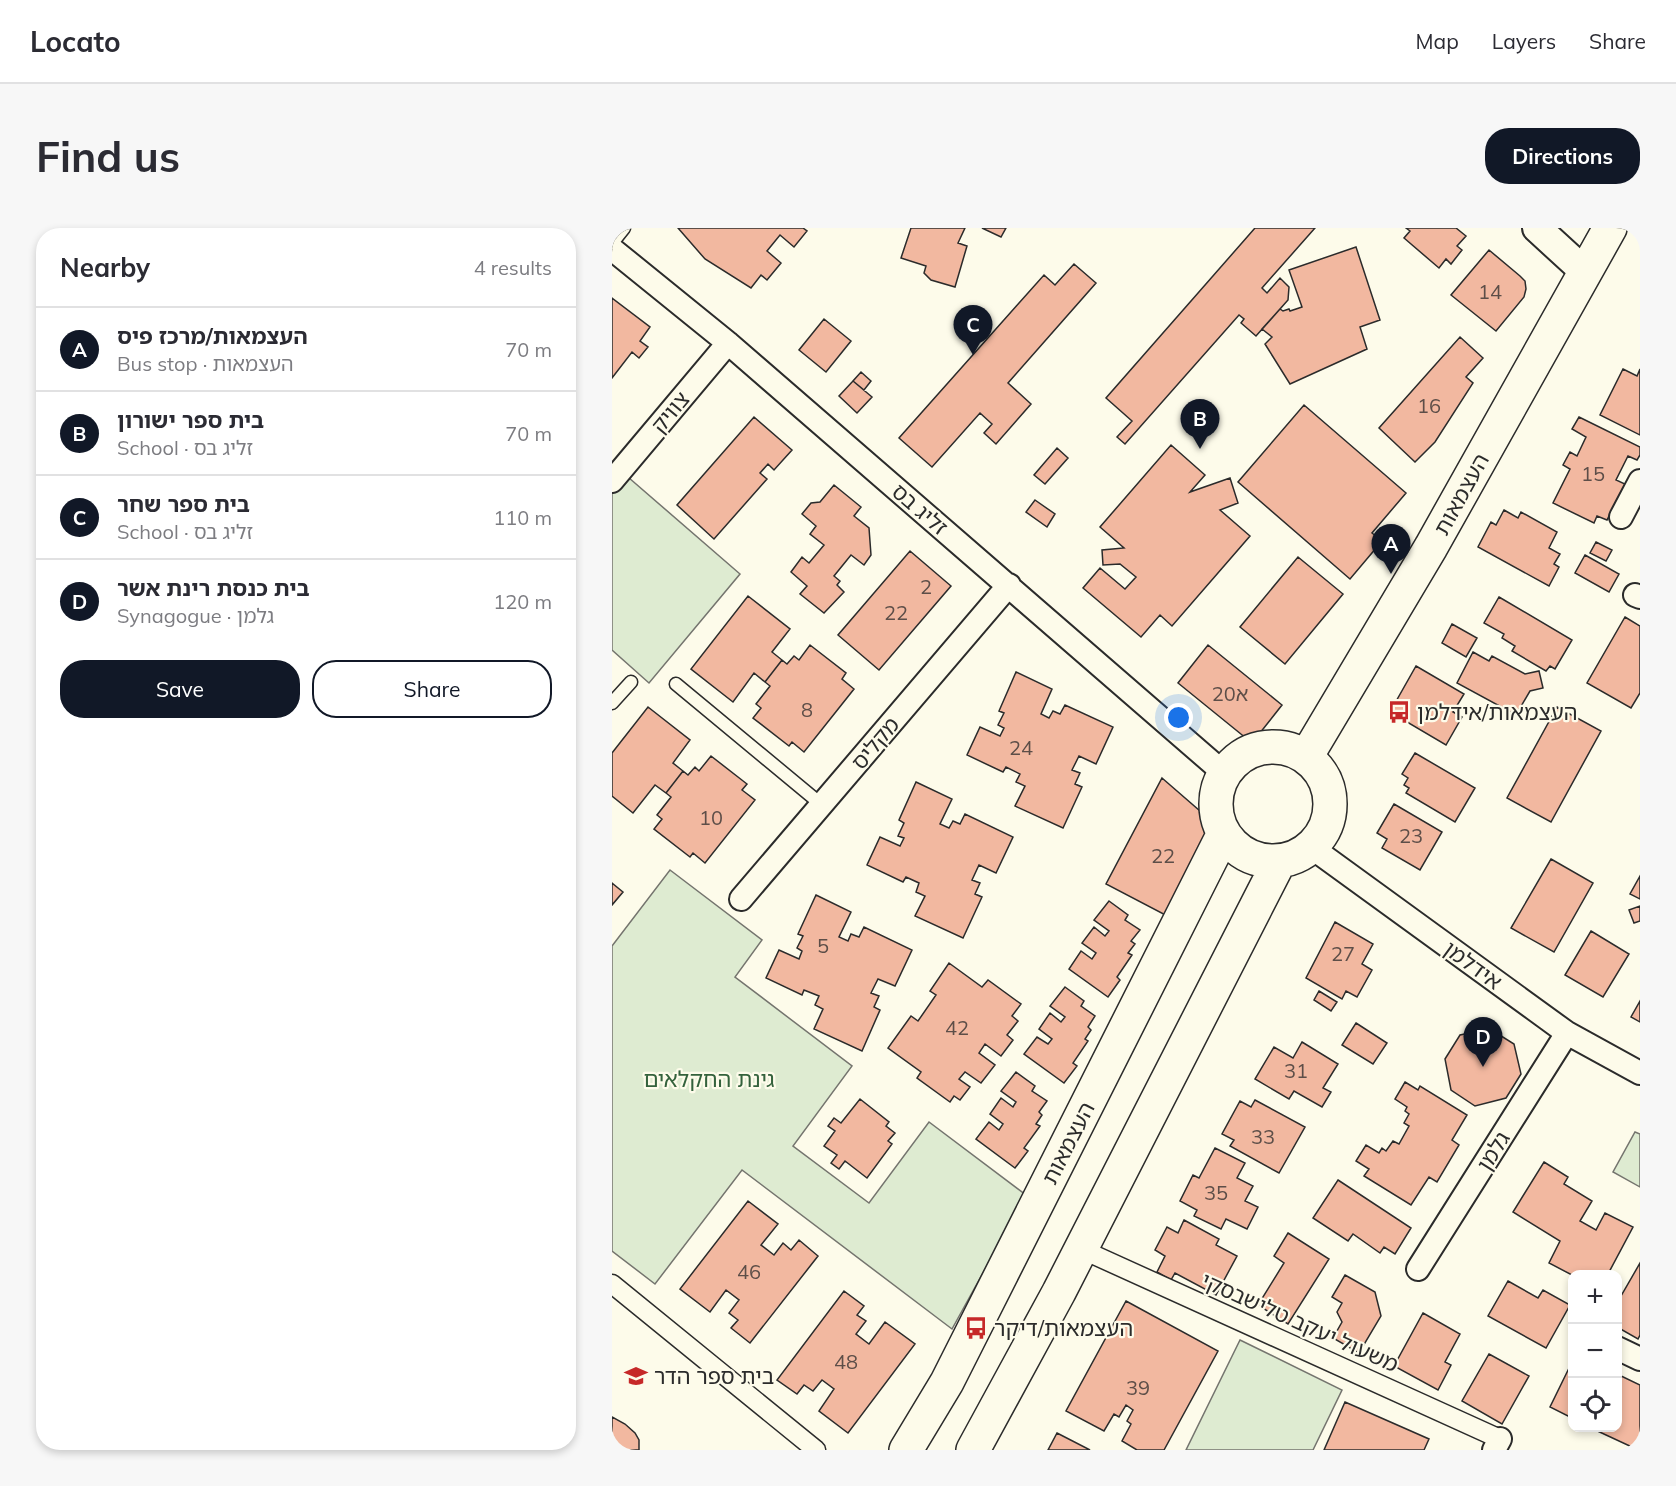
<!DOCTYPE html>
<html lang="en">
<head>
<meta charset="utf-8">
<style>
	:root { --surface:#fff; --page:#f7f7f7; --text:#2b2b33; --muted:#7c7c81; --line:#e1e1e2; --accent:#111827 }
	body { margin:0; font-family:Mulish,"Noto Sans Hebrew",sans-serif; background:var(--page); color:var(--text) }
	.controls { position:absolute; right:18px; bottom:18px; display:grid; overflow:hidden; border-radius:12px; box-shadow:0 3px 9px #0003 }
	.controls button { width:54px; height:54px; display:grid; place-items:center; padding:0; border:0; border-bottom:2px solid var(--line); background:var(--surface); color:var(--text); font:30px sans-serif }
	.you { position:absolute; left:567px; top:490px; width:21px; height:21px; margin:-15px; border:4px solid #fff; border-radius:50%; background:#1a73e8; box-shadow:0 0 0 9px #1a73e833 }
	.badge { display:grid; place-items:center; width:39px; height:39px; border-radius:50%; background:var(--accent); color:#fff; font-size:20px; font-weight:700 }
	.pin { position:absolute; translate:-50% -50px; filter:drop-shadow(0 2px 3px #0008) }
	.pin::after { content:''; position:absolute; top:32px; width:21px; height:18px; background:inherit; clip-path:polygon(0 0,100% 0,50% 100%) }
	.list { margin:0; padding:0; list-style:none }
	h2 { display:flex; justify-content:space-between; align-items:center; height:78px; margin:0; padding:0 24px; font-size:26px }
	h2 small { font-size:20px; font-weight:400; color:var(--muted) }
	.list li { display:grid; grid-template-columns:39px 1fr auto; gap:18px; align-items:center; box-sizing:border-box; height:84px; padding:0 24px; border-top:2px solid var(--line) }
	.list b { display:block; font-size:22px; white-space:nowrap }
	.list p { margin:0; font-size:20px; white-space:nowrap; color:var(--muted) }
	.list em { font-size:20px; font-style:normal; color:var(--muted) }
	.actions { display:flex; gap:12px; padding:18px 24px }
	.actions a { flex:1; padding:14px 0; border:2px solid var(--accent); border-radius:24px; text-align:center; font-size:21px; color:var(--accent) }
	.actions .main { background:var(--accent); color:#fff }
	.icon { flex:none; width:33px; height:33px; fill:none; stroke:currentColor; stroke-width:2; stroke-linecap:round; stroke-linejoin:round }
	.map { position:relative; flex:none; width:1028px; height:1222px; overflow:hidden; border-radius:24px }
	header { display:flex; align-items:center; gap:36px; box-sizing:border-box; height:84px; padding:0 30px; background:var(--surface); border-bottom:2px solid var(--line) }
	header strong { font-size:28px }
	nav { display:flex; gap:33px; margin-inline-start:auto; font-size:21px }
	.intro { display:flex; align-items:center; justify-content:space-between; box-sizing:border-box; height:144px; padding:0 36px }
	h1 { margin:0; font-size:42px }
	.button { padding:15px 27px; border-radius:24px; background:var(--accent); color:#fff; font-size:21px; font-weight:700 }
	main { display:flex; gap:36px; padding:0 36px }
	aside { flex:1; background:var(--surface); border-radius:24px; box-shadow:0 3px 9px #0003 }
	.map>svg:first-child { display:block }
</style>
</head>
<body>
<header>
<strong>Locato</strong>
<nav><a>Map</a><a>Layers</a><a>Share</a></nav>
</header>
<div class="intro"><h1>Find us</h1><a class="button">Directions</a></div>
<main>
<aside>
<h2>Nearby<small>4 results</small></h2>
<ul class="list">
<li><span class="badge">A</span><div><b>העצמאות/מרכז פיס</b><p>Bus stop · העצמאות</p></div><em>70 m</em></li>
<li><span class="badge">B</span><div><b>בית ספר ישורון</b><p>School · זליג בס</p></div><em>70 m</em></li>
<li><span class="badge">C</span><div><b>בית ספר שחר</b><p>School · זליג בס</p></div><em>110 m</em></li>
<li><span class="badge">D</span><div><b>בית כנסת רינת אשר</b><p>Synagogue · גלמן</p></div><em>120 m</em></li>
</ul>
<div class="actions"><a class="main">Save</a><a>Share</a></div>
</aside>
<div class="map">
<svg width="1028" height="1222" viewBox="0 0 1028 1222">
	<rect width="100%" height="100%" fill="#fdfbea"/>
	<path fill="#deebd1" stroke="#74746e" stroke-width="1.5" d="M9,243L128,346L37,455L0,422V253Z
		M58,642L150,712L123,749L240,838L181,918L257,975L317,894L414,967L340,1101L130,942L43,1056L0,1023V718Z
		M1023,904L1028,906V959L1001,944Z
		M628,1112L730,1162L701,1222H574Z"/>
	<path fill="#f2b8a0" stroke="#2b2b2b" stroke-width="1.5" d="M66,0H191L195,3L182,19L168,7L155,23L169,35L155,52L149,47L139,60L93,31Z
		M299,0H353L346,15L355,18L343,59L319,52L312,45L314,38L289,30Z
		M370,0H394L389,9Z
		M643,0H703L650,60L655,65L668,50L677,59L676,72L644,108L629,95L632,91L627,87L513,216L505,209L520,193L494,170Z
		M794,0H844L854,8L845,18L850,22L839,36L834,31L827,40L792,10L798,3Z
		M744,19L768,92L748,99L755,121L678,156L653,116L660,109L650,101L668,81L671,83L677,81L678,83L690,79L677,42Z
		M877,22L908,48L913,53L914,61L912,69L884,103L839,67Z
		M462,36L484,55L396,155L419,176L384,216L372,205L380,196L368,185L320,239L287,210L432,47L443,57Z
		M0,70L38,99L28,113L36,119L27,130L20,124L0,150Z
		M212,91L239,113L214,144L187,122Z
		M848,109L871,130L854,149L861,155L823,214L803,234L767,200Z
		M1011,141L1025,148L1028,141V207L988,187Z
		M249,144L259,153L252,162L241,153Z
		M241,153L260,169L245,185L227,168Z
		M692,177L794,265L760,305L770,313L738,351L626,254Z
		M142,189L180,222L162,242L156,236L148,245L155,251L102,311L65,277Z
		M967,189L1028,219V227L1025,232L1016,228L1004,252L1013,256L995,292L985,288L982,295L941,275L958,241L951,237L958,224L965,228L974,209L960,201Z
		M559,217L593,247L578,264L618,250L626,275L608,282L638,308L560,398L548,387L529,409L471,360L488,340L513,361L524,349L508,336L491,337L490,322L512,320L488,299Z
		M445,220L456,230L433,256L422,247Z
		M222,257L249,279L242,288L257,300L259,327L252,337L239,327L222,348L228,353L225,357L232,364L212,385L188,366L195,358L179,344L190,329L197,335L212,317L198,306L204,298L190,286L199,275L208,274Z
		M423,272L443,286L435,299L414,284Z
		M892,282L906,290L909,284L945,304L937,320L948,326L942,336L947,339L937,358L866,319L879,294L884,297Z
		M984,314L1000,322L994,333L978,325Z
		M298,323L339,358L267,442L226,407Z
		M973,327L1007,346L997,364L963,345Z
		M686,329L731,366L673,436L628,399Z
		M136,368L178,401L160,424L170,432L153,454L142,445L121,474L79,441Z
		M887,369L960,412L943,441L938,438L934,443L900,423L903,418L890,410L892,406L872,395Z
		M1013,389L1028,398V465L1019,480L975,455Z
		M840,396L865,410L854,429L830,415Z
		M198,417L234,445L230,451L242,461L192,524L180,514L177,518L141,490L149,480L144,476L158,458L153,454L170,432L175,436L182,428L187,432Z
		M596,417L670,477L640,515L566,455Z
		M861,424L877,433L880,428L913,446L927,443L931,460L918,463L904,487L845,455Z
		M804,438L852,466L841,484L850,489L834,517L778,484Z
		M404,444L440,461L429,486L437,490L441,483L448,486L453,477L501,499L484,536L467,528L460,542L468,545L463,556L470,559L451,600L403,578L413,558L404,554L408,546L394,539L391,544L355,527L368,499L388,508L392,500L386,497L392,485L387,483Z
		M36,479L78,512L61,535L71,543L54,565L43,557L21,585L0,568V525Z
		M945,479L989,503L939,594L895,570Z
		M803,525L863,560L843,594L794,565L797,560L792,557L796,550L790,546Z
		M99,528L135,556L130,562L143,572L93,635L81,625L78,629L42,601L50,591L45,587L59,569L54,565L71,543L76,547L83,539L87,543Z
		M550,550L588,583L596,594L600,616L561,691L494,656Z
		M304,554L340,571L328,596L337,600L341,593L348,596L353,586L401,609L384,645L367,637L360,652L368,655L363,666L370,669L351,710L303,688L313,668L304,664L307,655L294,649L291,654L255,637L268,609L288,618L292,610L286,608L292,595L287,592Z
		M782,576L830,604L808,642L770,620L775,611L765,605Z
		M939,631L981,655L942,724L899,700Z
		M1028,648V671L1018,666Z
		M0,655L11,664L0,677Z
		M204,667L239,684L227,709L236,713L239,706L247,709L252,699L300,722L283,758L266,751L259,765L267,768L262,779L268,782L250,823L202,801L211,781L203,777L207,768L192,762L190,767L154,750L167,722L187,731L190,723L185,720L191,708L186,706Z
		M497,673L516,687L513,692L528,702L519,713L523,716L516,725L520,727L505,749L508,752L496,769L457,741L469,723L480,731L484,725L470,715L482,699L493,708L497,703L482,692Z
		M1028,678V693L1022,695L1017,682Z
		M723,694L761,716L750,736L760,742L745,769L734,763L730,771L694,750Z
		M979,703L1017,726L991,769L953,747Z
		M337,735L370,759L376,752L409,776L400,788L406,793L395,807L401,812L389,828L373,816L367,825L383,837L369,855L353,844L347,851L358,859L348,872L342,868L338,874L305,850L309,844L276,820L299,788L306,793L324,767L318,763Z
		M453,759L472,773L469,778L483,788L476,799L479,802L473,811L476,813L461,835L465,838L452,855L412,826L425,809L436,816L440,811L427,801L438,785L449,794L453,789L438,778Z
		M707,763L725,774L719,783L702,772Z
		M1028,773V794L1019,789Z
		M744,795L775,815L761,836L730,817Z
		M878,801L902,816L909,846L894,870L863,878L839,862L833,831L848,807Z
		M690,814L726,836L711,860L719,864L710,879L682,863L677,871L643,851L662,819L681,830Z
		M404,844L423,858L420,863L435,873L427,884L430,887L424,896L428,898L412,920L416,923L403,940L364,911L377,894L387,902L391,896L378,886L389,870L401,879L404,874L389,863Z
		M793,854L806,862L808,858L855,887L840,912L847,917L825,954L817,949L799,977L752,948L757,941L744,933L754,917L767,925L770,920L774,923L781,913L787,916L797,898L792,895L797,886L793,883L795,879L783,871Z
		M248,871L277,894L274,898L283,905L276,913L280,916L255,950L233,933L227,941L219,935L225,927L212,918L223,903L216,898L222,890L229,895Z
		M643,872L693,899L667,945L618,918L622,912L610,906L628,873L639,879Z
		M603,920L633,935L625,950L641,958L633,973L646,979L635,1001L614,991L609,1001L582,988L585,982L568,973L581,947L587,950Z
		M932,934L956,949L952,956L980,973L968,993L984,1002L993,985L1021,999L996,1046L960,1047L937,1035L948,1013L901,984Z
		M726,952L799,1000L783,1026L772,1019L768,1025L741,1006L736,1013L701,990Z
		M136,973L166,996L149,1017L162,1027L171,1015L179,1022L187,1012L206,1028L138,1115L119,1100L126,1092L117,1085L127,1072L114,1062L98,1084L68,1061Z
		M572,992L607,1011L604,1017L625,1028L604,1067L563,1045L559,1052L545,1044L553,1028L543,1022L555,999L566,1005Z
		M676,1005L717,1031L676,1096L646,1077L672,1035L662,1028Z
		M1028,1035V1107L1026,1111L1005,1099V1075Z
		M733,1047L763,1064L769,1088L747,1125L721,1110L730,1094L725,1084L730,1075L720,1069Z
		M896,1053L926,1070L931,1062L958,1077L934,1120L876,1088Z
		M232,1063L252,1078L245,1087L254,1093L244,1106L257,1116L273,1094L303,1116L236,1205L207,1183L222,1161L210,1152L201,1163L192,1157L185,1166L165,1152Z
		M514,1073L606,1123L552,1222H525L510,1213L519,1196L515,1193L521,1182L514,1177L507,1189L502,1186L492,1203L454,1183Z
		M811,1085L848,1106L833,1134L839,1137L826,1162L782,1138Z
		M877,1126L917,1148L890,1196L850,1173Z
		M960,1134V1190L938,1179Z
		M1005,1146L1028,1157V1208L1022,1220L979,1200H1005Z
		M733,1174L817,1211L812,1222H712Z
		M0,1189L13,1196L23,1205L27,1212V1222H0Z
		M445,1205L478,1222H436Z"/>
	<g fill="none" stroke-linecap="round" stroke-linejoin="round">
		<g stroke="#2b2b2b" stroke-width="15">
			<path id="service" d="M0,15L12,0
				M64,456L210,577
				M0,475L19,454"/>
		</g>
		<g stroke="#2b2b2b" stroke-width="21">
			<path id="pedestrian" d="M469,1021L888,1211
				M0,1056L204,1222"/>
		</g>
		<g stroke="#2b2b2b" stroke-width="26">
			<path id="minor" d="M0,21L116,115L613,546
				M0,253L116,115
				M1009,289L1028,253
				M1023,367L1028,369
				M699,619L955,805L1028,845
				M129,671L397,357
				M806,1041L955,805
				M1005,1120L1028,1131
				M882,1222L888,1211"/>
		</g>
		<g stroke="#2b2b2b" stroke-width="32">
			<path id="tertiary" d="M925,0L973,44"/>
		</g>
		<g stroke="#2b2b2b" stroke-width="36">
			<path id="secondary" d="M604 576a57 57 0 1 1 114 0a57 57 0 1 1-114 0Z
				M694,529L819,319L998,0
				M294,1222L335,1154L612,605
				M361,1222L447,1064L667,634"/>
		</g>
		<use href="#service" stroke="#fdfbea" stroke-width="12"/>
		<use href="#pedestrian" stroke="#fdfbea" stroke-width="18"/>
		<use href="#minor" stroke="#fdfbea" stroke-width="22"/>
		<use href="#tertiary" stroke="#fdfbea" stroke-width="28"/>
		<use href="#secondary" stroke="#fdfbea" stroke-width="33"/>
	</g>
	<defs>
		<g id="bus-bare" transform="scale(1.8)"><path d="M-5-6H5V4H4V6H2V4H-2V6H-4V4H-5ZM-3.5-4V0h7V-4ZM-3.5 1.2v1.5H-2V1.2ZM2 1.2v1.5H3.5V1.2Z" fill="#c62828" stroke="#fdfbea" stroke-width="2.5" paint-order="stroke"/></g>
		<g id="school-bare" transform="scale(1.8)"><path d="M0-5L7-2L0 1L-7-2ZM-4 1L0 2.5L4 1V4Q0 6-4 4Z" fill="#c62828" stroke="#fdfbea" stroke-width="2.5" paint-order="stroke"/></g>
	</defs>
	<g fill-rule="evenodd">
		<use href="#bus-bare" x="787" y="484"/>
		<use href="#bus-bare" x="364" y="1100"/>
		<use href="#school-bare" x="24" y="1148"/>
	</g>
	<g text-anchor="middle" stroke-width="4.5" stroke-linejoin="round" paint-order="stroke">
		<g font-size="20" fill="#5d4e48">
			<text x="878" y="71">14</text>
			<text x="817" y="185">16</text>
			<text x="981" y="253">15</text>
			<text x="314" y="366">2</text>
			<text x="284" y="392">22</text>
			<text x="618" y="473">20א</text>
			<text x="195" y="489">8</text>
			<text x="409" y="527">24</text>
			<text x="99" y="597">10</text>
			<text x="799" y="615">23</text>
			<text x="551" y="635">22</text>
			<text x="211" y="725">5</text>
			<text x="731" y="733">27</text>
			<text x="345" y="807">42</text>
			<text x="684" y="850">31</text>
			<text x="651" y="916">33</text>
			<text x="604" y="972">35</text>
			<text x="137" y="1051">46</text>
			<text x="234" y="1141">48</text>
			<text x="526" y="1167">39</text>
		</g>
		<g font-size="22" fill="#2b2b2b" stroke="#fdfbea">
			<text transform="translate(58 184) rotate(-50)" y="8">צוויק</text>
			<text transform="translate(849 266) rotate(-61)" y="8">העצמאות</text>
			<text transform="translate(308 281) rotate(41)" y="8">זליג בס</text>
			<text transform="translate(263 515) rotate(-50)" y="8">מקליס</text>
			<text transform="translate(861 737) rotate(36)" y="8">אידלמן</text>
			<text transform="translate(456 915) rotate(-63)" y="8">העצמאות</text>
			<text transform="translate(881 923) rotate(-58)" y="8">גלמן</text>
			<text transform="translate(688 1094) rotate(24)" y="8">משעול יעקב טלישבסקי</text>
		</g>
		<g font-size="22" fill="#2b2b2b" stroke="#fdfbea" text-anchor="start">
			<text x="805" y="492">העצמאות/אידלמן</text>
			<text x="382" y="1108">העצמאות/דיקר</text>
			<text x="42" y="1156">בית ספר הדר</text>
		</g>
		<g font-size="22" fill="#34623c" stroke="#fdfbea">
			<text x="97" y="859">גינת החקלאים</text>
		</g>
	</g>
</svg>
<div class="controls">
<button>+</button>
<button>−</button>
<button><svg class="icon" aria-label="locate" viewBox="0 0 24 24"><circle cx="12" cy="12" r="6"/><path d="M12 2v4M12 18v4M2 12h4M18 12h4"/></svg></button>
</div>
<div class="you"></div>
<div class="pin badge" style="left:779px;top:346px">A</div>
<div class="pin badge" style="left:588px;top:221px">B</div>
<div class="pin badge" style="left:361px;top:127px">C</div>
<div class="pin badge" style="left:871px;top:839px">D</div>
</div>
</main>
</body>
</html>
